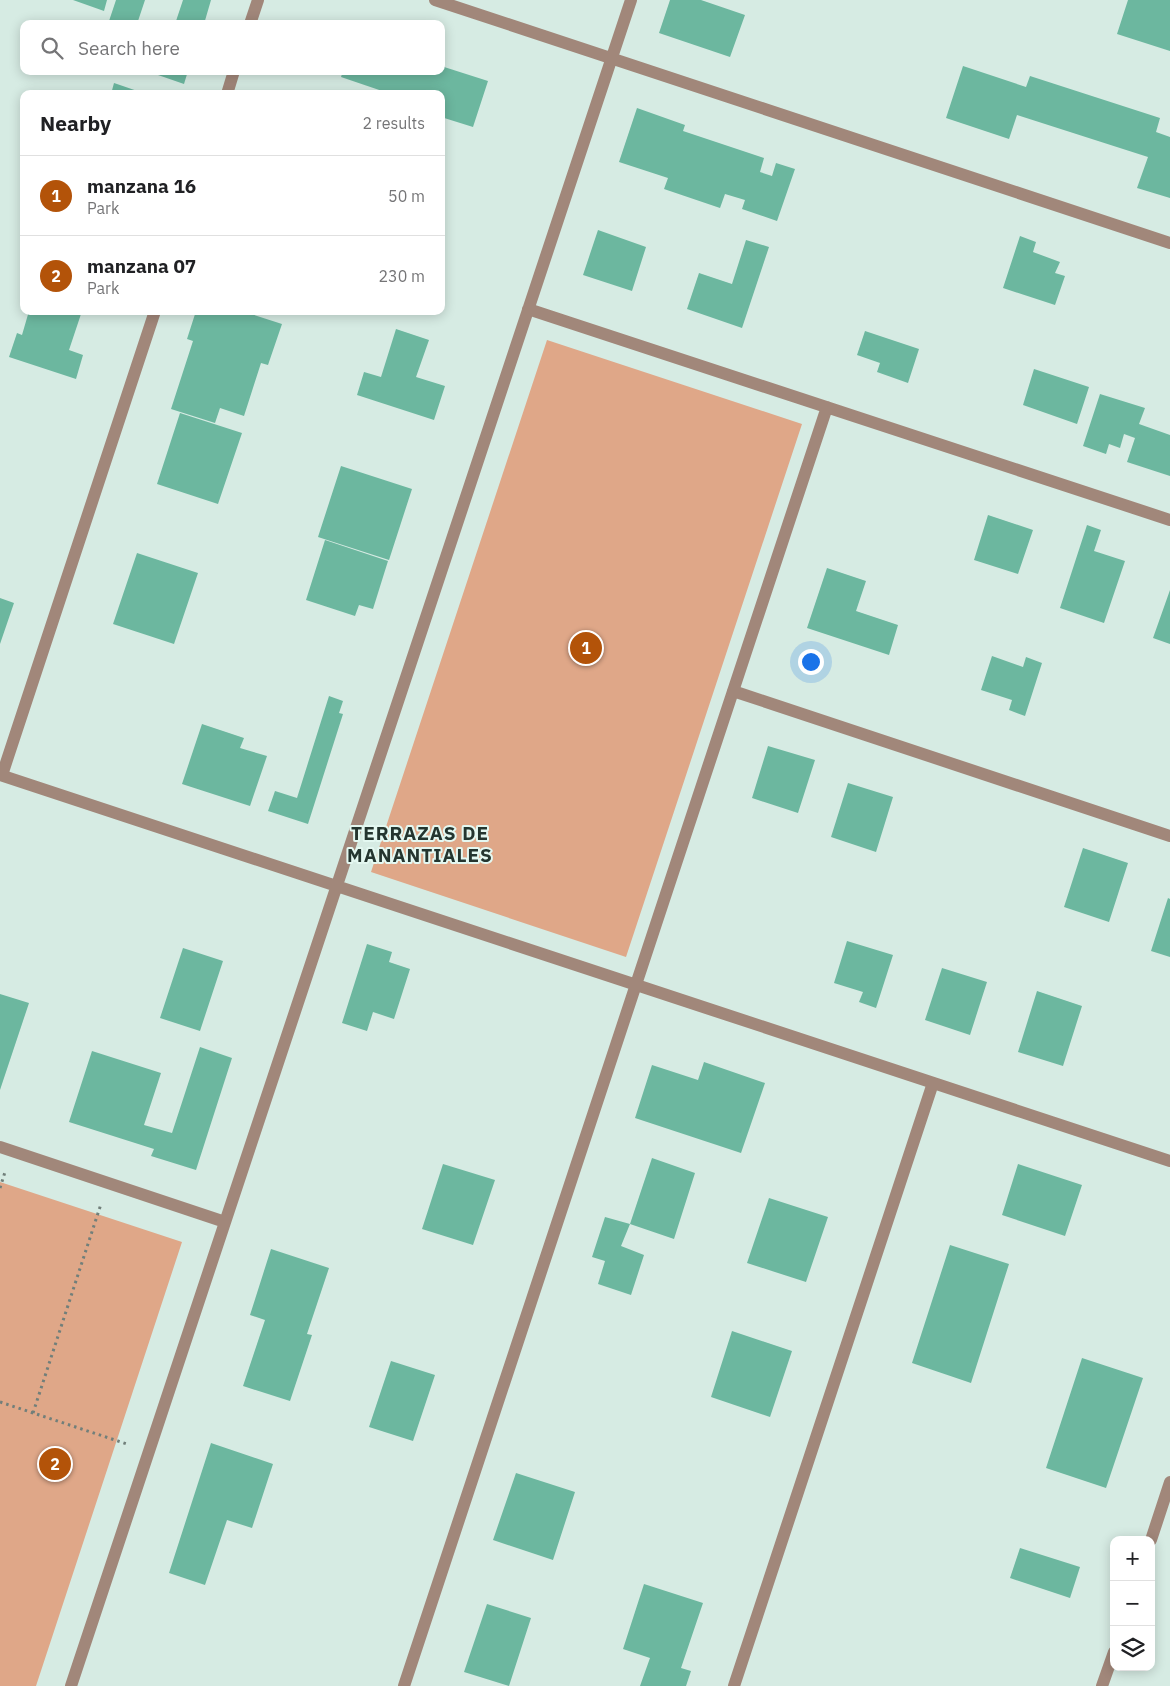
<!DOCTYPE html>
<html lang="en">
<head>
<meta charset="utf-8">
<style>
	:root { --surface:#fff; --page:#f6f6f6; --text:#202124; --muted:#757577; --line:#e0e0e0; --accent:#b35309 }
	body { margin:0; font-family:"IBM Plex Sans",sans-serif; background:var(--page); color:var(--text) }
	.controls { position:absolute; right:15px; bottom:15px; display:grid; overflow:hidden; border-radius:10px; box-shadow:0 2px 12px #0003 }
	.controls button { width:45px; height:45px; display:grid; place-items:center; padding:0; border:0; border-bottom:1px solid var(--line); background:var(--surface); color:var(--text); font:25px sans-serif }
	.you { position:absolute; left:810px; top:661px; width:18px; height:18px; margin:-12px; border:4px solid #fff; border-radius:50%; background:#1a73e8; box-shadow:0 0 0 8px #1a73e833 }
	.badge { display:grid; place-items:center; width:32px; height:32px; border-radius:50%; background:var(--accent); color:#fff; font-size:16px; font-weight:700 }
	.pin { position:absolute; translate:-50% -50%; border:2px solid #fff; box-shadow:0 1px 5px #0006 }
	.list { margin:0; padding:0; list-style:none }
	h2 { display:flex; justify-content:space-between; align-items:center; height:65px; margin:0; padding:0 20px; font-size:21px }
	h2 small { font-size:16px; font-weight:400; color:var(--muted) }
	.list li { display:grid; grid-template-columns:32px 1fr auto; gap:15px; align-items:center; box-sizing:border-box; height:80px; padding:0 20px; border-top:1px solid var(--line) }
	.list b { display:block; font-size:19px; white-space:nowrap }
	.list p { margin:0; font-size:16px; white-space:nowrap; color:var(--muted) }
	.list em { font-size:16px; font-style:normal; color:var(--muted) }
	.icon { flex:none; width:28px; height:28px; fill:none; stroke:currentColor; stroke-width:2; stroke-linecap:round; stroke-linejoin:round }
	.map { position:relative; flex:none; width:1170px; height:1686px; overflow:hidden }
	.search { position:absolute; background:var(--surface); box-shadow:0 2px 12px #0003; left:20px; top:20px; width:425px; height:55px; display:flex; align-items:center; gap:12px; box-sizing:border-box; padding:0 18px; border-radius:10px; color:var(--muted); font-size:19px }
	.panel { position:absolute; background:var(--surface); box-shadow:0 2px 12px #0003; left:20px; top:90px; width:425px; height:225px; border-radius:10px }
	.map>svg:first-child { display:block }
</style>
</head>
<body>
<div class="map">
<svg width="1170" height="1686" viewBox="0 0 1170 1686">
	<rect width="100%" height="100%" fill="#d6ebe3"/>
	<path fill="#dfa788" d="M547,340L802,424L626,957L371,872Z
		M0,1182L182,1242L36,1686H0Z"/>
	<path fill="#6cb79f" d="M73,0H107L104,11Z
		M116,0H145L137,24H108Z
		M183,0H211L204,24H175Z
		M670,0H701L745,15L730,57L659,33Z
		M1128,0H1170V51L1117,34Z
		M441,66L488,81L473,127L441,117V94H391L341,77L343,71H441Z
		M963,66L1026,87L1030,76L1160,118L1156,132L1170,137V198L1137,188L1148,157L1017,115L1009,139L946,118Z
		M159,71H188L184,84L158,75Z
		M114,83L117,84L146,94H111Z
		M637,108L685,125L683,131L764,158L760,172L772,176L776,163L795,169L777,221L742,209L745,200L725,194L720,208L664,189L668,178L619,162Z
		M598,230L646,247L632,291L583,275Z
		M1020,236L1036,242L1033,252L1060,262L1055,273L1065,276L1055,305L1003,288Z
		M746,240L769,247L742,328L687,309L699,273L732,284Z
		M29,311H82L69,350L83,355L76,379L9,357L17,333L22,335Z
		M196,311H252L251,314L282,324L268,365L261,363L244,416L220,408L215,423L171,409L193,341L187,339Z
		M396,329L429,340L416,377L445,386L434,420L357,395L364,372L381,377Z
		M865,331L919,349L908,383L877,372L880,363L857,355Z
		M1034,369L1089,387L1077,424L1023,405Z
		M1100,394L1145,408L1139,424L1170,435V476L1127,462L1135,438L1124,434L1120,448L1109,444L1106,454L1083,446Z
		M180,413L242,433L218,504L157,484Z
		M341,466L412,489L389,560L318,537Z
		M988,515L1033,530L1018,574L974,560Z
		M1087,525L1101,530L1094,551L1125,561L1104,623L1060,608Z
		M325,540L388,561L373,609L359,605L355,616L306,600Z
		M137,553L198,573L174,644L113,624Z
		M827,568L866,581L856,611L898,625L889,655L807,628Z
		M1170,590V644L1153,638Z
		M0,598L14,603L0,644Z
		M992,656L1023,667L1026,657L1042,663L1025,716L1009,710L1012,700L981,690Z
		M329,696L343,701L339,713L343,714L308,824L268,811L275,791L297,798Z
		M202,724L244,738L240,748L267,756L250,806L182,784Z
		M768,746L815,760L798,813L752,798Z
		M848,783L893,797L876,852L831,837Z
		M1083,848L1128,863L1109,922L1064,907Z
		M1168,898L1170,899V957L1151,951Z
		M847,941L893,955L876,1008L859,1002L863,992L834,983Z
		M367,944L392,952L389,962L410,969L394,1019L373,1012L367,1031L342,1023Z
		M183,948L223,961L200,1031L160,1018Z
		M942,968L987,982L970,1035L925,1020Z
		M1037,991L1082,1006L1063,1066L1018,1052Z
		M0,994L29,1003L0,1090Z
		M200,1047L232,1058L196,1170L151,1156L154,1149L69,1122L92,1051L161,1073L144,1125L172,1133Z
		M704,1062L765,1083L741,1153L635,1118L652,1065L698,1080Z
		M652,1158L695,1173L674,1239L630,1224Z
		M443,1164L495,1180L473,1245L422,1229Z
		M1018,1164L1082,1185L1065,1236L1002,1215Z
		M769,1198L828,1217L806,1282L747,1263Z
		M605,1217L630,1224L621,1246L644,1255L631,1295L598,1284L605,1261L592,1257Z
		M950,1245L1009,1264L971,1383L912,1363Z
		M271,1249L329,1268L307,1334L312,1335L290,1401L243,1386L265,1320L250,1315Z
		M732,1331L792,1351L770,1417L711,1397Z
		M1082,1358L1143,1378L1106,1488L1046,1468Z
		M391,1361L435,1375L413,1441L369,1427Z
		M211,1443L273,1464L252,1528L227,1520L205,1585L169,1573Z
		M516,1473L575,1492L553,1560L493,1540Z
		M1020,1548L1080,1567L1070,1598L1010,1578Z
		M644,1584L703,1603L681,1668L691,1671L686,1686H640L650,1658L623,1649Z
		M487,1604L531,1618L509,1686L464,1672Z"/>
	<g fill="none" stroke-linecap="round" stroke-linejoin="round">
		<path stroke="#717f7a" stroke-width="3" stroke-dasharray="2.5 4" stroke-linecap="butt" d="M0,1188L5,1172
			M0,1402L127,1444
			M33,1413L101,1204"/>
		<path stroke="#a1877a" stroke-width="12" d="M435,0L1170,243
			M250,24L258,0
			M227,94L234,71
			M528,309L1170,520
			M733,691L1170,836
			M0,775L1170,1161
			M2,775L155,311
			M0,1147L225,1222
			M1151,1540L1170,1482
			M71,1686L631,0
			M404,1686L827,407
			M734,1686L933,1083
			M1102,1686L1114,1652"/>
	</g>
	<g text-anchor="middle" stroke-width="4" stroke-linejoin="round" paint-order="stroke">
		<g font-size="19" font-weight="bold" letter-spacing="1" fill="#24352f" stroke="#e4f8f1">
			<text x="420" y="840">TERRAZAS DE<tspan x="420" dy="22">MANANTIALES</tspan></text>
		</g>
	</g>
</svg>
<div class="controls">
<button>+</button>
<button>−</button>
<button><svg class="icon" aria-label="layers" viewBox="0 0 24 24"><path d="M12 4l9 5-9 5-9-5zM3 14l9 5 9-5"/></svg></button>
</div>
<div class="you"></div>
<div class="pin badge" style="left:586px;top:648px">1</div>
<div class="pin badge" style="left:55px;top:1464px">2</div>
<div class="search"><svg class="icon" aria-label="search" viewBox="0 0 24 24"><circle cx="10" cy="10" r="6"/><path d="M15 15l6 6"/></svg>Search here</div>
<section class="panel">
<h2>Nearby<small>2 results</small></h2>
<ul class="list">
<li><span class="badge">1</span><div><b>manzana 16</b><p>Park</p></div><em>50 m</em></li>
<li><span class="badge">2</span><div><b>manzana 07</b><p>Park</p></div><em>230 m</em></li>
</ul>
</section>
</div>
</body>
</html>
